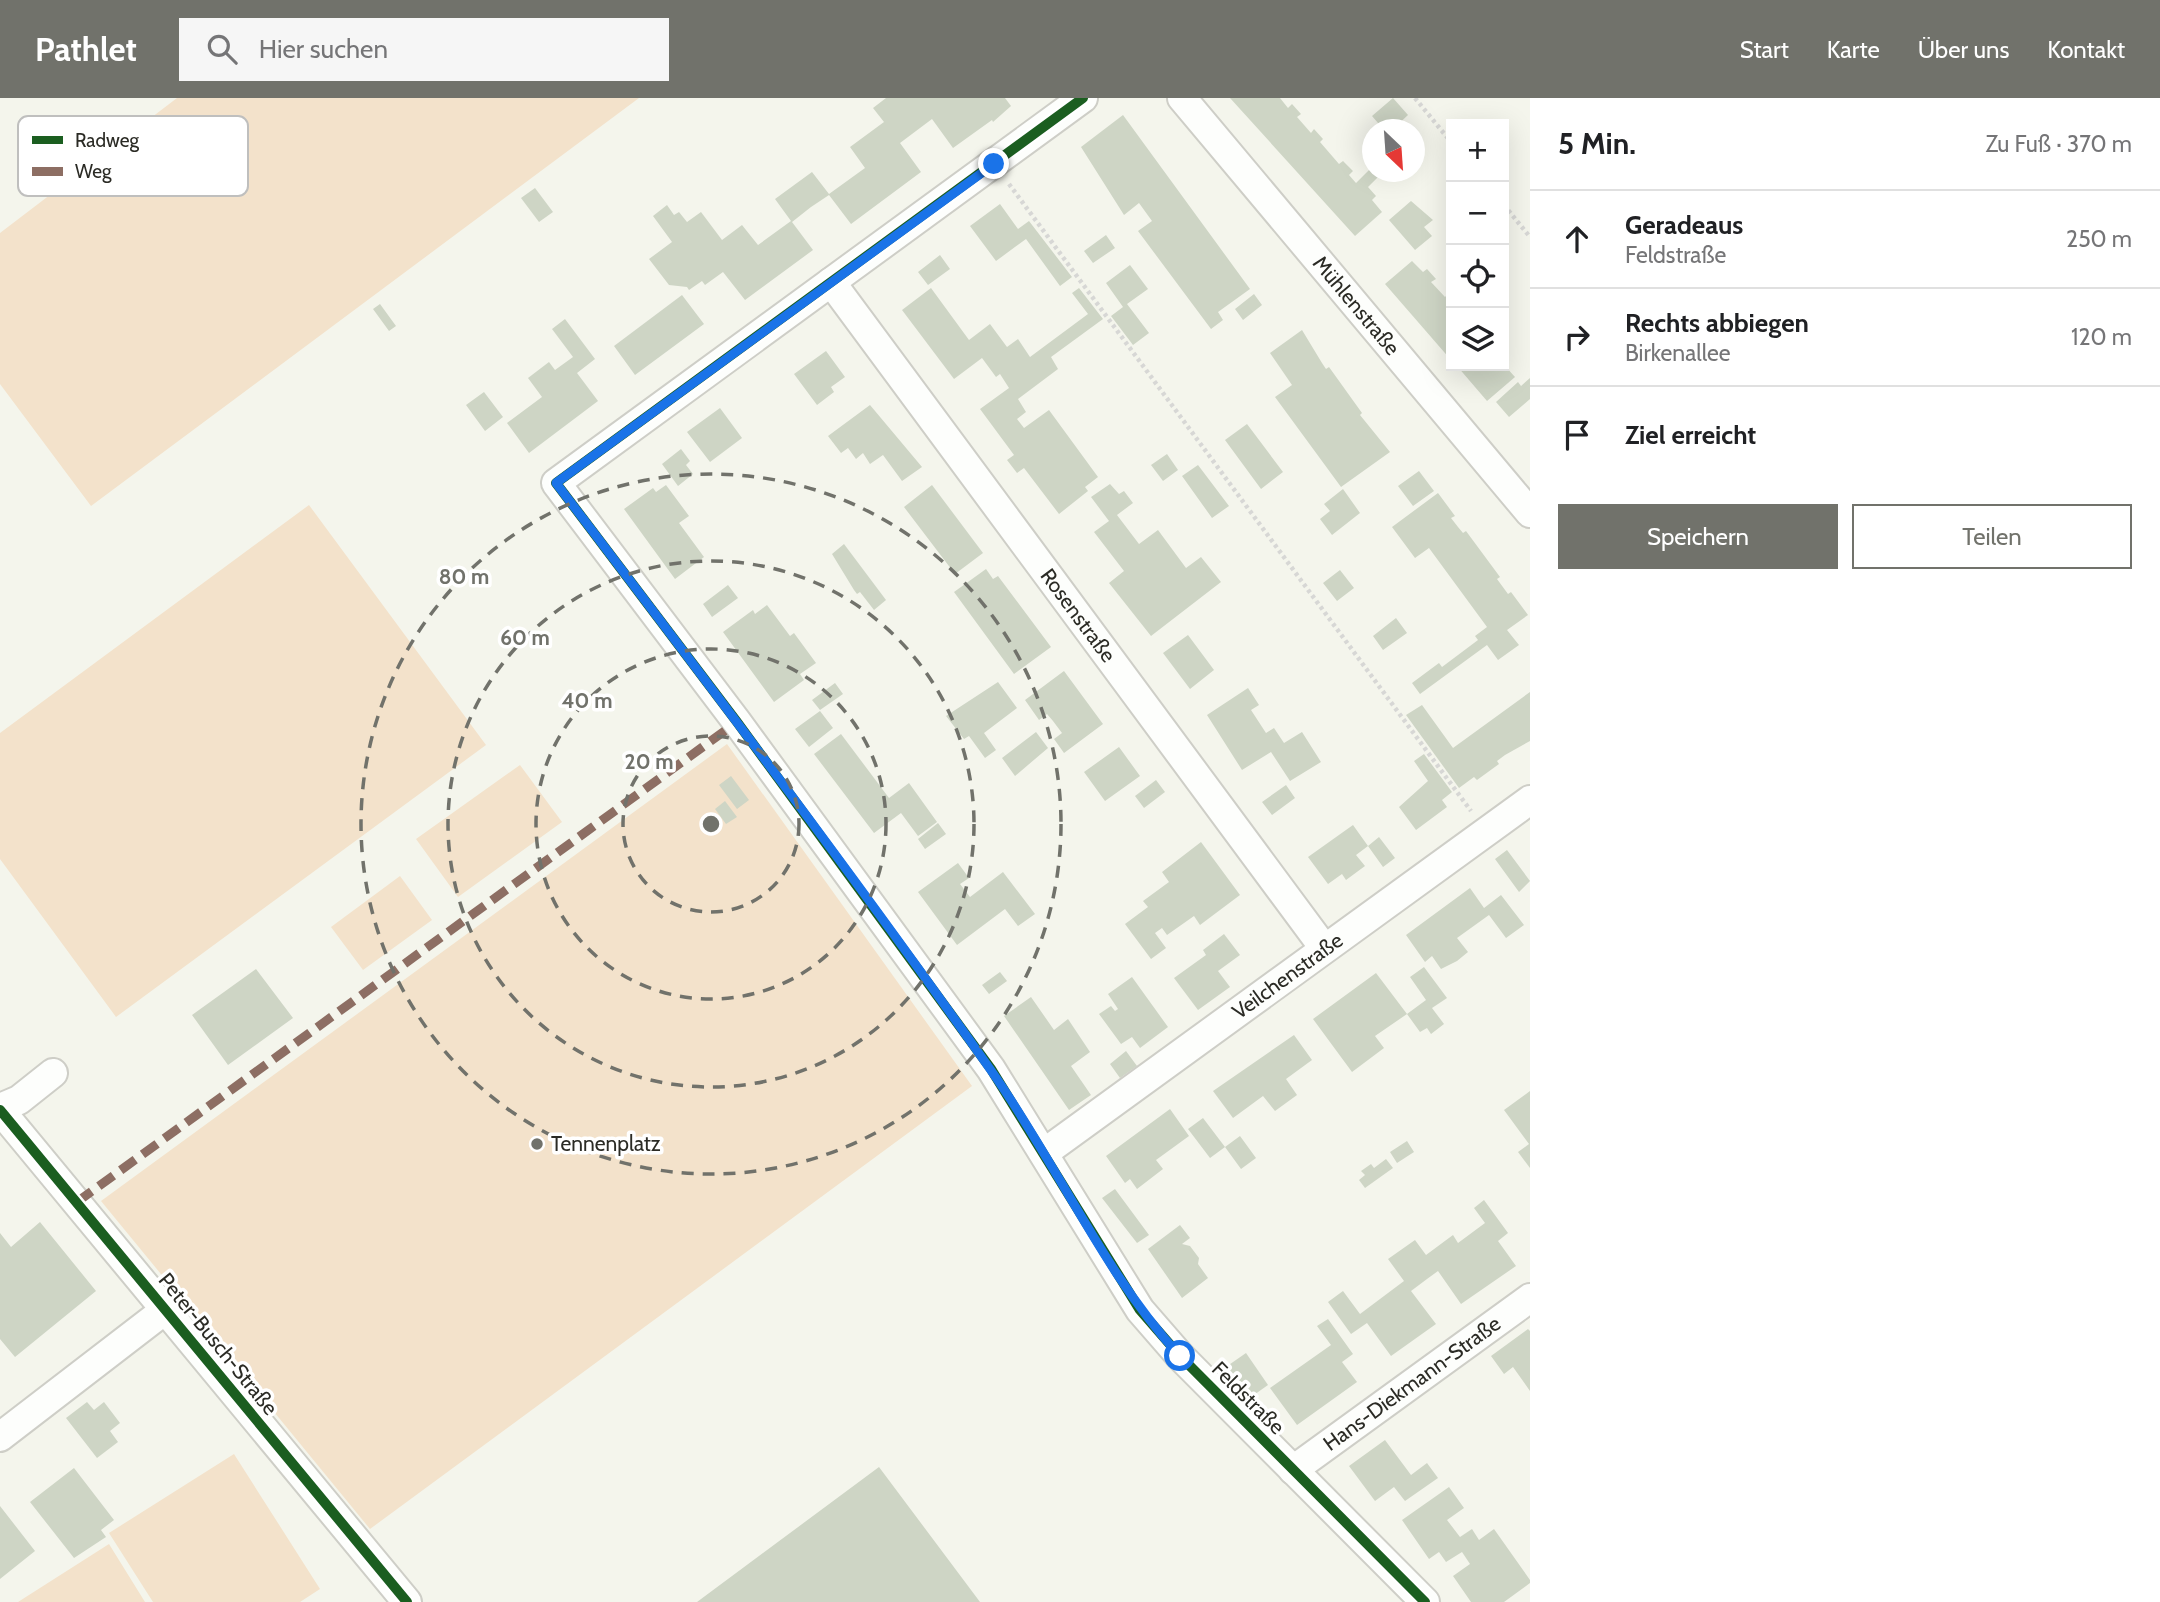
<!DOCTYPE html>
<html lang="de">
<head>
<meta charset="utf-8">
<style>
	:root { --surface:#fff; --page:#f6f6f6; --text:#202124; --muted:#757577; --line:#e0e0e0; --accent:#71726b }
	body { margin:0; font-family:Cabin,sans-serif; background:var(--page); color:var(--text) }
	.controls { position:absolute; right:21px; top:21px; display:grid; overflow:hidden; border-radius:0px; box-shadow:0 7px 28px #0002 }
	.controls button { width:63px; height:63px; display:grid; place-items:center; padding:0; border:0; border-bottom:2px solid var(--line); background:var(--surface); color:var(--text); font:35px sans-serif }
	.compass { position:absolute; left:1362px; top:21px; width:63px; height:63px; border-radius:50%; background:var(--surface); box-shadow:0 7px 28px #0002; rotate:155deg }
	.stop { position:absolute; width:21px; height:21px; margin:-16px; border:5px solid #1a73e8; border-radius:50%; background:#fff }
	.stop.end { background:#1a73e8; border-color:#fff; box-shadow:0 2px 7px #0008 }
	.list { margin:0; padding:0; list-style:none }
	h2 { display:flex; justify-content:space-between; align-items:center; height:91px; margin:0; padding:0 28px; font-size:30px }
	h2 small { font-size:23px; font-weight:400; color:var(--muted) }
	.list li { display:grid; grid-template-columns:46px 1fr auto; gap:21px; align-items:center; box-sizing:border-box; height:98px; padding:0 28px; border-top:2px solid var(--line) }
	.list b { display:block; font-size:26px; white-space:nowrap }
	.list p { margin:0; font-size:23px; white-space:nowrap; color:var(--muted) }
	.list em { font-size:23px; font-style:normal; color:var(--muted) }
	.actions { display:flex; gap:14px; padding:21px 28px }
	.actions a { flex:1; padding:16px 0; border:2px solid var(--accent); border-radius:0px; text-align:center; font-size:24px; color:var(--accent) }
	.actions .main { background:var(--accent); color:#fff }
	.icon { flex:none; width:38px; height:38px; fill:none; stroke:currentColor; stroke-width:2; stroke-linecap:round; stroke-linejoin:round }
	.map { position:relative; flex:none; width:1530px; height:1504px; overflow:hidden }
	header { display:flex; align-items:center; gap:42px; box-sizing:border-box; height:98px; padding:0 35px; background:var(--accent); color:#fff }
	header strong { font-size:33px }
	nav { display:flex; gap:38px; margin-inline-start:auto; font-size:24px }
	.search { width:490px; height:63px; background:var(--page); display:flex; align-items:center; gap:18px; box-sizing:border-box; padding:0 24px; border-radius:0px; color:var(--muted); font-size:26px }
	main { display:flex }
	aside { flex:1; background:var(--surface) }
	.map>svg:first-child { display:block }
</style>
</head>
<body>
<header>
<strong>Pathlet</strong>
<div class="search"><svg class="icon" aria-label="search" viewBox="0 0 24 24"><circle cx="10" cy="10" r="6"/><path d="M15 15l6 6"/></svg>Hier suchen</div>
<nav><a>Start</a><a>Karte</a><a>Über uns</a><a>Kontakt</a></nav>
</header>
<main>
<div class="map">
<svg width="1530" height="1504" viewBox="0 0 1530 1504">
	<rect width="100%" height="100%" fill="#f4f5ec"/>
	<path fill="#f3e2cb" d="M177,0H639L91,408L0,286V135Z
		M309,407L486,647L116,919L0,761V635Z
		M727,646L972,988L370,1431L101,1103Z
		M520,667L562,724L458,799L416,741Z
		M400,778L432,822L363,872L331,829Z
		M234,1356L320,1491L300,1504H153L109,1435Z
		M109,1446L145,1504H18Z"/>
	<path fill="#ced5c5" d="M886,0H1005L1011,8L993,24L992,22L953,50L932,21L900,45L921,74L851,126L829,97L811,109L792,124L813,152L745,202L723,174L705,187L702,183L689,192L687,189L669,187L649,161L672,144L653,118L667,107L674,117L679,114L687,124L701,114L722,142L742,127L758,147L791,123L775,101L812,74L829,96L865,70L850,49L884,24L873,10Z
		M1230,0H1280L1288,10L1292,6L1301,16L1297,19L1311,35L1314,31L1323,41L1320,44L1339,66L1343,63L1353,73L1349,77L1356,85L1370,71L1378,79L1368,89L1376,98L1372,102L1382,114L1355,138Z
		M1393,0L1408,17L1392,32H1384L1372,18Z
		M1123,17L1250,191L1218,214L1223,222L1211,231L1138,133L1152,123L1139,105L1124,117L1081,49Z
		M535,90L553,114L539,124L521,100Z
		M1411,103L1433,122L1424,129L1432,138L1415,152L1389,122Z
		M1000,106L1018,131L1029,123L1072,179L1060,188L1026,141L996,163L970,128Z
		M1106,137L1115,150L1093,165L1084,153Z
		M940,157L950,171L928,187L918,174Z
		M1412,163L1423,174L1427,171L1436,181L1431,184L1445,199L1449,195L1451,198V262L1385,186Z
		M1130,167L1148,191L1127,206L1149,235L1133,247L1111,218L1123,209L1106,185Z
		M931,190L969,242L990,226L1007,249L1018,241L1030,259L1088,216L1072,195L1079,190L1103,221L1051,259L1058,271L1018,301L1026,314L1017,321L1024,330L1049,312L1098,379L1085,389L1088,393L1059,416L1024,370L1017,375L1007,362L1014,357L980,311L1009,290L1000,276L996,279L982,260L954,281L902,212Z
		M1254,196L1262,207L1243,222L1235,211Z
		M682,197L704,226L635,277L614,248Z
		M380,206L396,228L389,233L373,211Z
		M565,221L595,261L577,275L598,303L529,355L507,325L542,299L528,280L549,264L555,272L573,259L552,231Z
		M1302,232L1322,265L1326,271L1329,269L1362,315L1360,317L1390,354L1341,389L1275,299L1292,287L1270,255Z
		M826,253L845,279L831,289L834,294L817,307L794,276Z
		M1457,268H1505L1515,279L1487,303Z
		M1530,280V301L1509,319L1496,304L1518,284L1521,288Z
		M484,294L503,319L485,333L466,307Z
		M870,307L922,369L902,383L883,357L870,366L863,355L856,361L848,350L841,355L828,338Z
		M720,310L742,340L710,364L687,334Z
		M1247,326L1283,374L1261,391L1225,342Z
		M681,351L690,363L686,367L693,376L678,388L662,366Z
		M1167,356L1178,372L1163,383L1151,367Z
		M1198,367L1229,408L1212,420L1182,378Z
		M1419,373L1434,393L1413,408L1398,388Z
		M1110,386L1119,396L1124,393L1133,405L1117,417L1139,446L1158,432L1186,470L1201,459L1221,484L1151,538L1109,485L1124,473L1094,434L1109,423L1091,399Z
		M666,387L689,418L679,425L704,459L675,481L624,411L653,390L656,394Z
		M932,387L983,455L955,476L904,409Z
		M1343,391L1360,415L1332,437L1320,421L1330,413L1324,406Z
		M1438,395L1455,418L1451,420L1458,429L1463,435L1466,433L1500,479L1497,481L1508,496L1511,494L1528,517L1507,532L1519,547L1498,562L1487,547L1420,596L1412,585L1439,565L1442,569L1478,542L1475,538L1487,529L1429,450L1415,460L1392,429Z
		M844,446L886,502L874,512L860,494L857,496L854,492L832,456Z
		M986,471L993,481L998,478L1051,549L1014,576L954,494Z
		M1340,472L1354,490L1337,503L1323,485Z
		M728,487L738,500L712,519L703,506Z
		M767,507L790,538L794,535L816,565L800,576L804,582L774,604L723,534L753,512L755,516Z
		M1396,520L1407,535L1383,552L1373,538Z
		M1188,537L1214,572L1190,591L1163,555Z
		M1064,573L1103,626L1064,655L1054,641L1062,635L1053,623L1047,616L1039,622L1025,602Z
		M998,584L1017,610L984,635L996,652L985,660L969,638L964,641L946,618Z
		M835,585L843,596L820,612L812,602Z
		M1248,590L1259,607L1251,612L1266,635L1274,630L1284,645L1302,634L1321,664L1290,683L1271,654L1242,672L1207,617Z
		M1530,594V643L1505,657L1497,663L1499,666L1477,682L1474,679L1459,690L1406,617L1422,607L1453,650Z
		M820,613L833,630L809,649L795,631Z
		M1036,634L1048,650L1015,678L1002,660Z
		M841,636L889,700L909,685L937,724L918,738L901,715L874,735L814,656Z
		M1119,649L1140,678L1105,703L1084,674Z
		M1424,656L1452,694L1442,702L1447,709L1416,732L1399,709L1428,683L1414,663Z
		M731,678L749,702L737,711L719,687Z
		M1156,682L1165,694L1144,710L1135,698Z
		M1286,687L1295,700L1272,717L1262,704Z
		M725,703L737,719L726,726L715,711Z
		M938,725L946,736L925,751L918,741Z
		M1353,727L1368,748L1356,757L1365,768L1346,782L1342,776L1328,786L1308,759Z
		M1379,739L1395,760L1383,769L1368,748Z
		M1201,744L1240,797L1200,827L1194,818L1167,837L1162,830L1155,835L1166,850L1151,861L1125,826L1148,809L1143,803L1169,784L1162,774Z
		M1507,752L1530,783L1519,794L1495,761Z
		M958,765L969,780L960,786L970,799L1003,774L1035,816L1018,828L1005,811L957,847L918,794Z
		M1470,790L1484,810L1501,797L1524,827L1506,840L1489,817L1457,840L1468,854L1457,863L1441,871L1432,858L1425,864L1406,837Z
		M1224,836L1240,857L1218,873L1230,889L1198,912L1174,880L1206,857L1203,852Z
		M1424,869L1447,900L1432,910L1444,926L1431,936L1427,930L1420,934L1407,916L1426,902L1410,879Z
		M256,871L293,920L228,967L192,917Z
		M1000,874L1007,883L989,896L982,887Z
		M1376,875L1407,916L1375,938L1384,950L1352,974L1313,921Z
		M1132,879L1168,929L1140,950L1132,939L1121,946L1099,916L1111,908L1115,913L1118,911L1108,896Z
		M1031,899L1054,932L1068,921L1090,954L1071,968L1091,997L1069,1012L1004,918Z
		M1294,937L1312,962L1286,981L1297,997L1275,1013L1263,998L1233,1020L1213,993Z
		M1126,953L1137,968L1120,980L1110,966Z
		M1530,993V1070L1518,1054L1529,1046L1504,1012Z
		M1170,1011L1189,1038L1156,1062L1163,1071L1137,1091L1130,1081L1125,1085L1106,1058Z
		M1203,1020L1225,1049L1210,1060L1188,1031Z
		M1240,1038L1256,1060L1241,1071L1225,1049Z
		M1407,1043L1414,1054L1397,1065L1390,1054Z
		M1386,1061L1393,1070L1365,1090L1359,1082L1365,1077L1361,1073L1371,1066L1374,1070Z
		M1115,1091L1149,1137L1137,1145L1102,1100Z
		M1484,1102L1508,1135L1498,1143L1516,1168L1461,1206L1438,1173L1427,1181L1411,1193L1436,1226L1391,1258L1367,1225L1351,1236L1328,1204L1343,1193L1360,1216L1404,1183L1388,1161L1415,1142L1426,1157L1453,1137L1458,1145L1485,1125L1474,1110Z
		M40,1124L96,1193L15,1259L0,1241V1135L11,1149Z
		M1180,1127L1190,1140L1182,1146L1190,1148L1199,1160L1198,1166L1208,1180L1182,1200L1148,1151Z
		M1328,1221L1353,1256L1342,1264L1357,1284L1297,1327L1270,1290L1331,1247L1317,1228Z
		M1528,1231L1530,1233V1293L1513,1269L1504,1276L1491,1258Z
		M1246,1255L1268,1287L1251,1299L1223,1271Z
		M87,1304L94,1312L104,1304L120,1325L110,1333L118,1344L97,1360L66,1320Z
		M1385,1342L1411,1377L1427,1365L1438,1380L1405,1403L1394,1389L1375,1403L1349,1368Z
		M879,1369L980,1504H697Z
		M74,1370L114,1422L101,1432L106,1439L74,1460L30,1404Z
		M1449,1389L1464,1410L1447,1422L1460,1439L1472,1431L1479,1442L1494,1431L1530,1482V1485L1504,1504H1471L1453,1478L1470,1466L1462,1454L1446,1464L1439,1454L1429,1461L1402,1422Z
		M0,1408L35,1453L0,1481Z"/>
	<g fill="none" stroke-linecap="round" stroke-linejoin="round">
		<g stroke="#cecec7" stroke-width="32">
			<g id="minor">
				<path d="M1083,0L556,385L737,624L991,971L1140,1212L1180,1258L1425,1504"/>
				<path id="s1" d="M1182,0L1530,415"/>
				<path id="s2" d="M831,184L1324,850"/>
				<path d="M0,1010L19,1002L53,975"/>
				<path d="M0,1012L407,1504"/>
				<path id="s3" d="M1044,1055L1530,702"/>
				<path d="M0,1339L165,1212"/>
				<path id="s4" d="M1293,1372L1530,1200"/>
			</g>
		</g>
		<path stroke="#d7d7d5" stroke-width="4.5" stroke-dasharray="3.5 3.5" stroke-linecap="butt" d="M1415,0L1451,44
			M1009,86L1471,713
			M1504,107L1530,139"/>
		<use href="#minor" stroke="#fdfefc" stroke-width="28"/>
		<path stroke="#8d6e63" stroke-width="9" stroke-dasharray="18 9" stroke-linecap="butt" d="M77,1104L737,624"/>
		<g stroke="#fff" stroke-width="15">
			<path id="cycleway" d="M1083,0L556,385L737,624L991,971L1140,1212L1180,1258L1425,1504
				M0,1012L407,1504"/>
		</g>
		<use href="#cycleway" stroke="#1b5e20" stroke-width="10"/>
	</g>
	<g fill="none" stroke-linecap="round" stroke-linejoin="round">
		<path stroke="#1a73e8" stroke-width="9" d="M994,66L556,385C703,579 850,772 990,971C1057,1065 1102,1173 1180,1258"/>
	</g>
	<g fill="none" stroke="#71726b" stroke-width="3.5" stroke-dasharray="12 9">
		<circle cx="711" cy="726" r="88"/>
		<circle cx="711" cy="726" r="175"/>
		<circle cx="711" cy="726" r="263"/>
		<circle cx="711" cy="726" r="350"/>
	</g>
	<circle fill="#71726b" stroke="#fff" stroke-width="2.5" cx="537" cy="1046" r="7"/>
	<g text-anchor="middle" stroke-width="7" stroke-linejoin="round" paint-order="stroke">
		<g font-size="21" fill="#2b2b25" stroke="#fff">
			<text dy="7" stroke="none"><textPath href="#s1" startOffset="271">Mühlenstraße</textPath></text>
			<text dy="7" stroke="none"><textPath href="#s2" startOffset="415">Rosenstraße</textPath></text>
			<text dy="7" stroke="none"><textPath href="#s3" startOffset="301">Veilchenstraße</textPath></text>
			<text transform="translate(218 1246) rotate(51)" y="7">Peter-Busch-Straße</text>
			<text dy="7" stroke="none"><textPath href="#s4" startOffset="147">Hans-Diekmann-Straße</textPath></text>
			<text transform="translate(1248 1300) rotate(45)" y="7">Feldstraße</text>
		</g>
		<g font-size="21" fill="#2b2b25" stroke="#fff" text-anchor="start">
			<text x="551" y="1053">Tennenplatz</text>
		</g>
	</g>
	<rect x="18" y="18" width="230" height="80" rx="10" fill="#fff" stroke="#bfbfbe" stroke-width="2"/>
	<rect x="32" y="38" width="31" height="8" fill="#1b5e20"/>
	<rect x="32" y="69" width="31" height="9" fill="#8d6e63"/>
	<g font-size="19" fill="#2b2b25">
		<text x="75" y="49">Radweg</text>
		<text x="75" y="80">Weg</text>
	</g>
	<circle cx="711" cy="726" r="10" fill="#71726b" stroke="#fff" stroke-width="3.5"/>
	<g font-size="21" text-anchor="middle" font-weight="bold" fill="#71726b" stroke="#fff" stroke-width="7" stroke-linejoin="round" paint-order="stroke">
		<text x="464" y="486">80 m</text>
		<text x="525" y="547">60 m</text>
		<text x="587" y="610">40 m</text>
		<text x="649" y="671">20 m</text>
	</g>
</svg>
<div class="controls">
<button>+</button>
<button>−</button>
<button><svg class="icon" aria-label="locate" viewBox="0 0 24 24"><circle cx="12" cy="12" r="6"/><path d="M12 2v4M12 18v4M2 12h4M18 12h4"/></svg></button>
<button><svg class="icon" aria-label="layers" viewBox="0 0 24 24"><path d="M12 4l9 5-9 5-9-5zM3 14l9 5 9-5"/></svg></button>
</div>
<svg class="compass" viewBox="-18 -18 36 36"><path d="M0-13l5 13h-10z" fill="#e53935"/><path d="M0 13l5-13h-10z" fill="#757577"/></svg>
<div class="stop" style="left:1180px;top:1258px"></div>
<div class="stop end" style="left:994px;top:66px"></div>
</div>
<aside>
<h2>5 Min.<small>Zu Fuß · 370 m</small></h2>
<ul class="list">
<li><svg class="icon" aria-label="ahead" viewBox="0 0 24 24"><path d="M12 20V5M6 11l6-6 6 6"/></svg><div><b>Geradeaus</b><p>Feldstraße</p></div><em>250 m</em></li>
<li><svg class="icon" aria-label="right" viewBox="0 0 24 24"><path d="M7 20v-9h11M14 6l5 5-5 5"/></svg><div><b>Rechts abbiegen</b><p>Birkenallee</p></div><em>120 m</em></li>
<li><svg class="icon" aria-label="arrive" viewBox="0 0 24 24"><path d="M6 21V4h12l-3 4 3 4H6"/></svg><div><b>Ziel erreicht</b></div></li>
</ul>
<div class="actions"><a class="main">Speichern</a><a>Teilen</a></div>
</aside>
</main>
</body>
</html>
